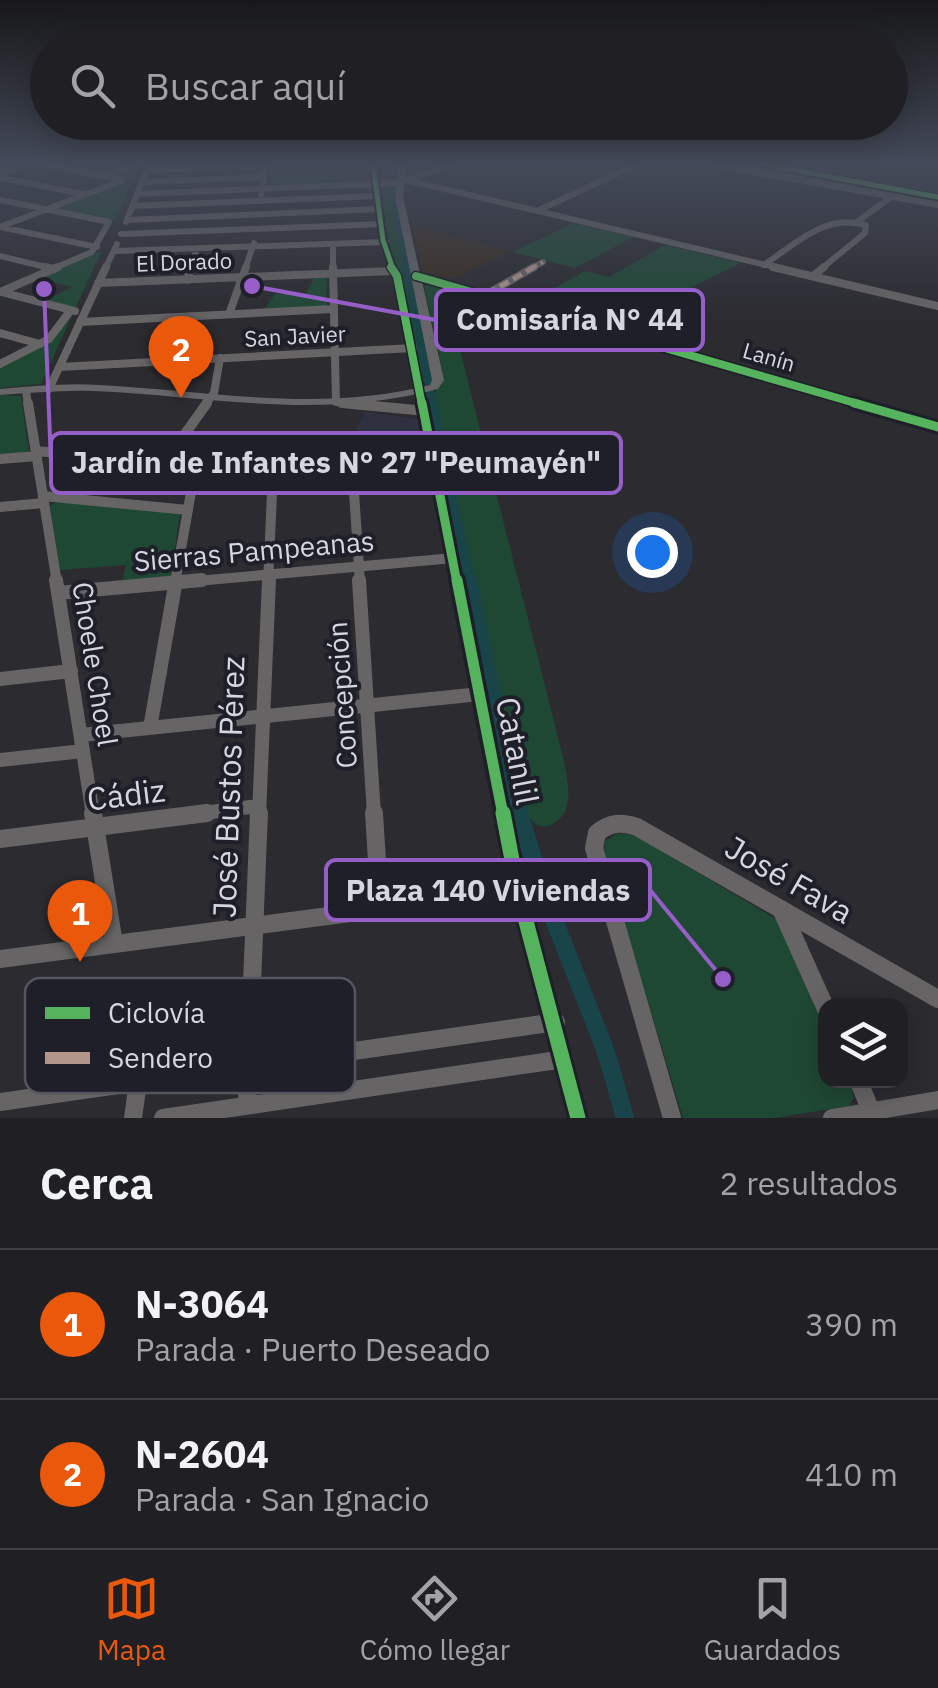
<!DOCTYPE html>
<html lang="es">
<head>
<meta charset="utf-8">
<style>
	:root { --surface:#202024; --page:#28282c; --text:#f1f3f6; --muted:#a2a3a6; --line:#3d3e41; --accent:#ea580c }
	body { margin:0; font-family:"IBM Plex Sans",sans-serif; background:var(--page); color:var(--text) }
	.controls { position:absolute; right:30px; bottom:30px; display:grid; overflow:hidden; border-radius:20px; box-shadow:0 5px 25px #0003 }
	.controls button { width:90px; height:90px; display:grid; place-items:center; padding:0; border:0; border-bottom:2px solid var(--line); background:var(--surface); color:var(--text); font:50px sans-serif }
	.you { position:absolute; left:652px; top:552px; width:35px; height:35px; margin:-25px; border:8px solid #fff; border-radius:50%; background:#1a73e8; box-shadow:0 0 0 15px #1a73e833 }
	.badge { display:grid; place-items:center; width:65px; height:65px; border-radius:50%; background:var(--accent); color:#fff; font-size:32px; font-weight:700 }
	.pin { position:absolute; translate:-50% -82px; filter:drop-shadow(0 2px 5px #0008) }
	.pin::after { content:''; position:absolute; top:52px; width:35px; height:30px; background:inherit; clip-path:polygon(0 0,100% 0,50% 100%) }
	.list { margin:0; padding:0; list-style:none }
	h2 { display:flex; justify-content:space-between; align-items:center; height:130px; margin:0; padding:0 40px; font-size:42px }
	h2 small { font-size:32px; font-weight:400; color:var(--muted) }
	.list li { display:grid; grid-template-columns:65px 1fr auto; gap:30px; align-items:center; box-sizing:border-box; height:150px; padding:0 40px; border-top:2px solid var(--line) }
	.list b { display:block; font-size:38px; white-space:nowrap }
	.list p { margin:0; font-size:32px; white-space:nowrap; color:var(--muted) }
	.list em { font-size:32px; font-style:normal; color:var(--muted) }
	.icon { flex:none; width:55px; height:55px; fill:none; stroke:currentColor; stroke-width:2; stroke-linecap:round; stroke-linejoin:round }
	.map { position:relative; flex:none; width:938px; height:1118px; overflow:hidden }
	.search { position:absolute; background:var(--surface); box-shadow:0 5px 25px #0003; left:30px; right:30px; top:30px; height:110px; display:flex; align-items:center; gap:25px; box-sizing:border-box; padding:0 35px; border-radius:55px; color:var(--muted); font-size:38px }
	.sheet { height:430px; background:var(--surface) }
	nav { display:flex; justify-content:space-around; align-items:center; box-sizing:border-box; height:140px; border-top:2px solid var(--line); background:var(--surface); font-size:28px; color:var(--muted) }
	nav a { display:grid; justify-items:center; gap:5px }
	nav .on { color:var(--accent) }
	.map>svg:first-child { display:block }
</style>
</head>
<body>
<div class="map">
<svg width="938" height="1118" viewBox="0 0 938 1118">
	<rect width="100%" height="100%" fill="#2b2b30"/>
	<path fill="#392e23" d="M412,225L483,244L511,251L455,278L439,276L423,271Z"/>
	<path fill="#2f3140" d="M365,412L420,419L426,475L421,478L337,471Z"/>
	<path fill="#1f4834" d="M136,164H141L115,222L52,209L122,182L110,176Z
		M367,171L369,182L270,186L272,178Z
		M396,186L434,382L424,383L399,274L394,269L380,188Z
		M573,223L633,237L575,268L513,252Z
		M665,245L741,263L610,326L529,303L585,271L609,277Z
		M102,250L41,384L0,388V366L42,345L69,314L43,301L73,287L37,278Z
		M316,275L327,277L326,307L263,311L275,294L305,295Z
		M431,283L444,287L563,757C568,785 578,816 545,827L536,825L525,813L434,394L444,379L424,286Z
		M0,395L21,396L29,451L0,457Z
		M59,501L180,514L171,575L166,579L122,584L126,565L60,570L50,506Z
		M618,833L636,836L776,919L786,932L825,1026L826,1080L849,1081L854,1098L849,1106L774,1118H683L604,855L605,841Z"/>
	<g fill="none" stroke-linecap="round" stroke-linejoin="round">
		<path stroke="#194449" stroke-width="6" d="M385,164L388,183
			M393,164L396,177
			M390,185L407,269"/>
		<path stroke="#194449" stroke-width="8" d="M406,267L429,384
			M430,392L433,405"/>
		<path stroke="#194449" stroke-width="10" d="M432,403L470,583"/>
		<path stroke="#194449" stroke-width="14" d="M470,580L519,815"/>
		<path stroke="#194449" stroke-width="18" d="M519,813L536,868
			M549,907L606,1052L625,1118"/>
		<path stroke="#666465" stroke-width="6" d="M39,164L114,178
			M373,164L383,240L393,269
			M709,164L938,205
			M768,164L938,195
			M147,170L265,166
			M0,174L31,164
			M105,175L134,164
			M0,178L84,194
			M402,179L783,269
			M409,180L452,164
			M142,182L263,177
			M137,194L400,183
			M261,195L265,164
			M0,200L109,222L92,252L52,269
			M132,206L378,196
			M537,211L637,164
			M127,220L380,209
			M858,221L891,197
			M126,222L149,164
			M0,227L121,181L114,178
			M0,227L97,247
			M121,234L383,224
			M333,244V269
			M115,251L386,242
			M0,256L54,269
			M764,265C795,244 825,213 866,225L865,233L821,269
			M105,269L117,244
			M190,269L197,248
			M245,269L254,243
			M530,269L543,262"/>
		<path stroke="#666465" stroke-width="8" d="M45,267L54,269
			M333,267L336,402L367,405
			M391,267L397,276L422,405
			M773,267L938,306
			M813,276L824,267
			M187,280L191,267
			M98,283L392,271
			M0,292L58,267
			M1,292L75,311
			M487,294L534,267
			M229,314L246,267
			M80,322L332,309
			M0,333L40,344
			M0,364L49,339L70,311
			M60,367L413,348
			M49,389L106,267
			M26,391L28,405
			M205,405L214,393L220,358"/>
		<path stroke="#666465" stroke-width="10" d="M28,403L57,583
			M342,403L426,411
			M422,403L457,583
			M36,451L440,484
			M0,459L37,456
			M165,462L207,403
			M353,477L360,583
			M43,496L188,510
			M0,507L44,503
			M174,583L454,558
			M175,583L196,464
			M268,583L273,471"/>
		<path stroke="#666465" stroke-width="14" d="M56,580L93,815
			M359,580L374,815
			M457,580L503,815
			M58,593L202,580
			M0,679L71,671
			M150,728L176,580
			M81,735L480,694
			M0,760L83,751
			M187,815L259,806
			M259,815L269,580"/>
		<path stroke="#666465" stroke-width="18" d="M93,813L114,944
			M374,813L380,909
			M503,813L518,891L578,1118
			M0,839L207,813
			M781,909L826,1009
			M0,959L603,880
			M858,1080L874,1118
			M0,1102L556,1022
			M247,1105L259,813
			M133,1118L138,1082
			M163,1118L564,1059
			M672,1118L594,848L597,833C610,822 622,822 637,827L938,999
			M832,1118L938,1100"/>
		<path fill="#666567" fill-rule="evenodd" d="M396,164H403L406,177L403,196L420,274L938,423V431L422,281L444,380L438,389C317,421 213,396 93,391C62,390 31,393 0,395V389C33,386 67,383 100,385C210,391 321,413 430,385L432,380L395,196L398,177Z"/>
		<path fill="#646263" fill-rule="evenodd" d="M731,164H750L938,199V205Z"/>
		<path stroke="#b2968c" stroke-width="4" stroke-dasharray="8 4" stroke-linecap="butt" d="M530,269L543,262"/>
		<path stroke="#b2968c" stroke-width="5" stroke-dasharray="10 5" stroke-linecap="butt" d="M487,294L534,267"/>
		<g stroke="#1e1f29" stroke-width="9">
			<path id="cycleway-far4" d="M373,164L383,240L393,269
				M762,164L938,197"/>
		</g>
		<g stroke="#1e1f29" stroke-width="11">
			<path id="cycleway-far3" d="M391,267L397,276L422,405
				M416,276L862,405"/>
		</g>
		<g stroke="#1e1f29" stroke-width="15">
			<path id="cycleway-far2" d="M422,403L457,583
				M854,403L938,427"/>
		</g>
		<g stroke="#1e1f29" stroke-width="18">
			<path id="cycleway-far1" d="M457,580L503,815"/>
		</g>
		<g stroke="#1e1f29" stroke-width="21">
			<path id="cycleway" d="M503,813L518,891L578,1118"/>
		</g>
		<use href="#cycleway-far4" stroke="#56b35d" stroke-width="5"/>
		<use href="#cycleway-far3" stroke="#56b35d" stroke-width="8"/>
		<use href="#cycleway-far2" stroke="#56b35d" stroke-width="9"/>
		<use href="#cycleway-far1" stroke="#56b35d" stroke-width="11"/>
		<use href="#cycleway" stroke="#56b35d" stroke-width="15"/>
	</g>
	<linearGradient id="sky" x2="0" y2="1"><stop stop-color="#18181a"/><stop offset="0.51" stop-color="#444a59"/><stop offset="1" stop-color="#444a59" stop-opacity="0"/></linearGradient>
	<rect width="938" height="321" fill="url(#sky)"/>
	<g text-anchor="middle" stroke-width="8" stroke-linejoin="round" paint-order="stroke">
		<g font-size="22" fill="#d6d7de" stroke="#1e1f29">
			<text transform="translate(184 262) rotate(-2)" y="8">El Dorado</text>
			<text transform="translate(295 336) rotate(-3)" y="8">San Javier</text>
			<text transform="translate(769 357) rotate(16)" y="8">Lanín</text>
		</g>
		<g font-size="28" fill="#d6d7de" stroke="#1e1f29">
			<text transform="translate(254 551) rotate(-5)" y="10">Sierras Pampeanas</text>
			<text transform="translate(95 664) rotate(81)" y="10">Choele Choel</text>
			<text transform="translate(342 695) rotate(-94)" y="10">Concepción</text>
		</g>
		<g font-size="32" fill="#d6d7de" stroke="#1e1f29">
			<text transform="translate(517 751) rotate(79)" y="11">Catanlil</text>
			<text transform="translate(229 787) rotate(-88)" y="11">José Bustos Pérez</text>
			<text transform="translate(126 795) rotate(-7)" y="11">Cádiz</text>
			<text transform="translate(789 880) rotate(30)" y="11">José Fava</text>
		</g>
	</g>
	<rect x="25" y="978" width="330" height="115" rx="15" fill="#1e1f29" stroke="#55565f" stroke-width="2.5"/>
	<rect x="45" y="1007" width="45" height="12" fill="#56b35d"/>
	<rect x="45" y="1052" width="45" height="12" fill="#b2968c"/>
	<g font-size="28" fill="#d6d7de">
		<text x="108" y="1023">Ciclovía</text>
		<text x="108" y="1068">Sendero</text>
	</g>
	<path fill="none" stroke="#965fc8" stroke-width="4" d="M252 286L436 320M44 289L51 463M723 979L650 890"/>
	<g fill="#965fc8" stroke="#1e1f29" stroke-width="4">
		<circle cx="252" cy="286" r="10"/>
		<circle cx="44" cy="289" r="10"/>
		<circle cx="723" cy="979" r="10"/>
	</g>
	<g fill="#1e1f29" stroke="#965fc8" stroke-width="4">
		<rect x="436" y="290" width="267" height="60" rx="10"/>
		<rect x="51" y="433" width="570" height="60" rx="10"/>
		<rect x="326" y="860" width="324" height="60" rx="10"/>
	</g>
	<g font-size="30" text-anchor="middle" font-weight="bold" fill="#d6d7de">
		<text x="570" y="330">Comisaría N° 44</text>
		<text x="336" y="473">Jardín de Infantes N° 27 "Peumayén"</text>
		<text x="488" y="901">Plaza 140 Viviendas</text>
	</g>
</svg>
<div class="controls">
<button><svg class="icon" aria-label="layers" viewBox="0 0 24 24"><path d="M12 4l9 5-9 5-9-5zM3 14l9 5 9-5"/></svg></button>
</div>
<div class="you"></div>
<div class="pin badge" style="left:80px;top:962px">1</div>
<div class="pin badge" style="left:181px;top:398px">2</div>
<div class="search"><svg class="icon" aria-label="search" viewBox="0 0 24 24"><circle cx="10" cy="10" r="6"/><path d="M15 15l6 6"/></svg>Buscar aquí</div>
</div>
<section class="sheet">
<h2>Cerca<small>2 resultados</small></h2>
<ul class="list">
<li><span class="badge">1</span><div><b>N-3064</b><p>Parada · Puerto Deseado</p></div><em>390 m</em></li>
<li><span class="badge">2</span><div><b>N-2604</b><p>Parada · San Ignacio</p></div><em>410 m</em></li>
</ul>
</section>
<nav>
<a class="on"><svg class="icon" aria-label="map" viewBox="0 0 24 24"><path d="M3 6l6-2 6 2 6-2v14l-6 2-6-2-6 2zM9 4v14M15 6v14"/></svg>Mapa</a>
<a><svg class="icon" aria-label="directions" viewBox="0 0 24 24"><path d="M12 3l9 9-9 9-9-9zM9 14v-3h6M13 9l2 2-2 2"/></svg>Cómo llegar</a>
<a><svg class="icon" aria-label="saved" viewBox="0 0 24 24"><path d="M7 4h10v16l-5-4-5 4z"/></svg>Guardados</a>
</nav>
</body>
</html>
